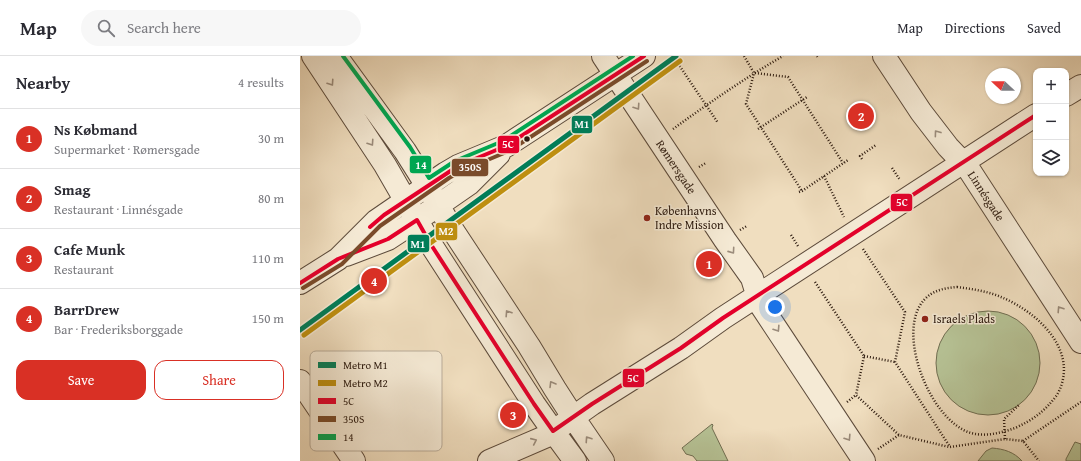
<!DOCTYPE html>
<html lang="en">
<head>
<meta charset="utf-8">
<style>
	:root { --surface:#fff; --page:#f7f7f7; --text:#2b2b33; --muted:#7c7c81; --line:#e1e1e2; --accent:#d93025 }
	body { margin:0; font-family:"Gentium Book Plus",serif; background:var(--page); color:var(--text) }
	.controls { position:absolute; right:12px; top:12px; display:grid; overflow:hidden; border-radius:8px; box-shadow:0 1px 3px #0004 }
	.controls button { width:36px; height:36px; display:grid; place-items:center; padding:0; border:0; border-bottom:1px solid var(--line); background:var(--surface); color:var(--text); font:20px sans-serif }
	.compass { position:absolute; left:685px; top:12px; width:36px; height:36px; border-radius:50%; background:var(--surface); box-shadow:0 1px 3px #0004; rotate:292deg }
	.you { position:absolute; left:475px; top:251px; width:14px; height:14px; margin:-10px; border:3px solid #fff; border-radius:50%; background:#1a73e8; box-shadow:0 0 0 6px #1a73e833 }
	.badge { display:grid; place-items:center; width:26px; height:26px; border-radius:50%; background:var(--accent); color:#fff; font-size:13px; font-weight:700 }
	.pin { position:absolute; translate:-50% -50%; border:2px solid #fff; box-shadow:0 1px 4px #0006 }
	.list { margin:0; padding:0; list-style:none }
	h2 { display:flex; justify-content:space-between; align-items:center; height:52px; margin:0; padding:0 16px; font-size:17px }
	h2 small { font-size:13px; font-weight:400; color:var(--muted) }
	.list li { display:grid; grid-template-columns:26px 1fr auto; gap:12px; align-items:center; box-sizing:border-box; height:60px; padding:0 16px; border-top:1px solid var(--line) }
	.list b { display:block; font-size:15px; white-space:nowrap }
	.list p { margin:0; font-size:13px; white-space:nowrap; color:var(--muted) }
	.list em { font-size:13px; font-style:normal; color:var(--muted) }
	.actions { display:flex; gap:8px; padding:12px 16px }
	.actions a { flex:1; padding:9px 0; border:1px solid var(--accent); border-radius:12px; text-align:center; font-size:14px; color:var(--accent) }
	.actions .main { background:var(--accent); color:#fff }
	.icon { flex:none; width:22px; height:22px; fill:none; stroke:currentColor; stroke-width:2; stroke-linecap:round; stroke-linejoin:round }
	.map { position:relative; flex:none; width:781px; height:405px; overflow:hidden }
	header { display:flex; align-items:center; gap:24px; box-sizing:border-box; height:56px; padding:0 20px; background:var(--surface); border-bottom:1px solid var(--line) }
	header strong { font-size:19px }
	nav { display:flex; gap:22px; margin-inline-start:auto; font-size:14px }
	.search { width:280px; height:36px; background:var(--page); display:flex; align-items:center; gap:10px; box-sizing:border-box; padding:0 14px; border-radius:22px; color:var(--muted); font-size:15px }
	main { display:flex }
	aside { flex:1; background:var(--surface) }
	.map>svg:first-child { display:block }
</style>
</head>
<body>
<header>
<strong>Map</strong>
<div class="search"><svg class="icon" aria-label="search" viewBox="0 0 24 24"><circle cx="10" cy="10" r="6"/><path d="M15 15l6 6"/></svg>Search here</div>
<nav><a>Map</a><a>Directions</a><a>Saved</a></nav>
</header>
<main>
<aside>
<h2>Nearby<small>4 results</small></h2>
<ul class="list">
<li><span class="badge">1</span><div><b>Ns Købmand</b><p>Supermarket · Rømersgade</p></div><em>30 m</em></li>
<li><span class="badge">2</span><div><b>Smag</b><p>Restaurant · Linnésgade</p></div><em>80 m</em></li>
<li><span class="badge">3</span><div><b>Cafe Munk</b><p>Restaurant</p></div><em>110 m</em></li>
<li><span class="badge">4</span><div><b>BarrDrew</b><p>Bar · Frederiksborggade</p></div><em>150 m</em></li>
</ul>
<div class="actions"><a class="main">Save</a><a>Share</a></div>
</aside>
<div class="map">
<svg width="781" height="405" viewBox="0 0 781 405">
	<rect width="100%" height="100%" fill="#f0debf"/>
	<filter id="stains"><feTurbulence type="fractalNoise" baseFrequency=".005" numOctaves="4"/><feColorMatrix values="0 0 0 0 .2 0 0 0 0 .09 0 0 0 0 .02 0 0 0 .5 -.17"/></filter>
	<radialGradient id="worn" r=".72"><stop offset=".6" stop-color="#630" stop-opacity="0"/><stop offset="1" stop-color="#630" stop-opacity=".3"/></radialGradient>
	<path fill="#b6c295" stroke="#716e52" d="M636 307a52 52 0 1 1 104 0a52 52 0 1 1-104 0Z
		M412,368L413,369L412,372L428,405H397L393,400L386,398L382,392Z
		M775,386L781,388V405H766V403Z
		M692,392C704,393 714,396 722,405H678L686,395Z"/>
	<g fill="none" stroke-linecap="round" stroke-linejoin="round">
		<g stroke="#5d4b3b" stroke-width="24">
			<path id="minor" d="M13,0L85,109L130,187L234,348L253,375L275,405
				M36,0L105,95L127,130L152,173L229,290L255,333L273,361L303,405
				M303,0L425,184L452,222L460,248L564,405
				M584,0L621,56L648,91L668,112L781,286
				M766,39L781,30
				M46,199L88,183L117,164L169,128L199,98
				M0,227L38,203L76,165L146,117L158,110L206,90L344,0
				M0,325L54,405
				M189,405L247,380L292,348L381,292L423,262L736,59"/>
		</g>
		<path stroke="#2c1a0f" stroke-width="2.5" stroke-dasharray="1 2" stroke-linecap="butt" d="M373,0L418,67
			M444,0L454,17L446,48L502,135
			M517,0L518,1
			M455,17L488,21L543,107
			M373,73C409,47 445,22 483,0
			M458,73L507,41
			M562,103L560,100L576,89
			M399,111L406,107
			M592,112L600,124
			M524,120L544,161
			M499,136L502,135L548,104
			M440,174L447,170
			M491,179L498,190
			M563,193L605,256L595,306L650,391L705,383L723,385L739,405
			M515,226L564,300L556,339L599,379L649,391
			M657,231C672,233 687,235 701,241C738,256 781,296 757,339C745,355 733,364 715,372C701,377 685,381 671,377C630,365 595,276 624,244C633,234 645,232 657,231Z
			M564,300L595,306
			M547,346L556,339
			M705,383L704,363L719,349
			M723,385L781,346
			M578,393L599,379"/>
		<use href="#minor" stroke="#f5ead5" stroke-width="22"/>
		<g stroke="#f5ead5" stroke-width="7">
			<path id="bus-1" d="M70,171L84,159L158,110L206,90L344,0
				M0,227L38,203L88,183L117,164L130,187L234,348L253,375L292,348L381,292L423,262L736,59"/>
		</g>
		<g stroke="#f5ead5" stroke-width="7">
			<path id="bus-2" d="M3,232L42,208L80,170L149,122L161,115L209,95L347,5"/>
		</g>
		<g stroke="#f5ead5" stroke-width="7">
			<path id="bus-3" d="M43,0L110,91L129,122L155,105L203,85L333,0"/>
		</g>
		<use href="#bus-1" stroke="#e4002b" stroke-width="4"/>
		<use href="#bus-2" stroke="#7a4b2a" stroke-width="4"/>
		<use href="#bus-3" stroke="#00a651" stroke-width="4"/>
		<g stroke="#f5ead5" stroke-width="8">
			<path id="metro-1" d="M0,274L376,0"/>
		</g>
		<g stroke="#f5ead5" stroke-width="8">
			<path id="metro-2" d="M4,279L380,5"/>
		</g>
		<use href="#metro-1" stroke="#007d58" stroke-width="5"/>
		<use href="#metro-2" stroke="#be8f10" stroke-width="5"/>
	</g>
	<defs><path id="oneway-chevron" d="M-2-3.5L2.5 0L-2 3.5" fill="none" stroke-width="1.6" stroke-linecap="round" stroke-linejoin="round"/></defs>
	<g stroke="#9b8c7c">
		<use href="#oneway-chevron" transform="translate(31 27) rotate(56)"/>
		<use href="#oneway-chevron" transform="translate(337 51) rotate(56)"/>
		<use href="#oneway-chevron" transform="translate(637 77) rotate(-126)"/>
		<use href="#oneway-chevron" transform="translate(71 87) rotate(56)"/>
		<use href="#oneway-chevron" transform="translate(432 195) rotate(55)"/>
		<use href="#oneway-chevron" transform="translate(760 253) rotate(-123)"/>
		<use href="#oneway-chevron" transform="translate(208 257) rotate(-123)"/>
		<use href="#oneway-chevron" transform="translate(477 273) rotate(57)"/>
		<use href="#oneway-chevron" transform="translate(252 328) rotate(-121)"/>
		<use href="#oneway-chevron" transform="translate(548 382) rotate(57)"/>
		<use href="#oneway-chevron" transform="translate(288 383) rotate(-124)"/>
		<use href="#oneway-chevron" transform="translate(234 385) rotate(-24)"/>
	</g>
	<circle fill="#2c1a0f" stroke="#f5ead5" stroke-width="1.5" cx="227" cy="83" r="3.5"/>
	<g fill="#8f2418" stroke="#f5ead5" stroke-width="1.5">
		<circle cx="347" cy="162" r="4"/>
		<circle cx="625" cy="263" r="4"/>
	</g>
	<g text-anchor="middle" stroke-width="3" stroke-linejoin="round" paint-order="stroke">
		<g font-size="12" fill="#2c1a0f" stroke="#f5ead5">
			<text transform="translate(376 111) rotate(56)" y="4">Rømersgade</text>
			<text transform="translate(686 140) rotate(57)" y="4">Linnésgade</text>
		</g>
		<g font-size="12" fill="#2c1a0f" stroke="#f5ead5" text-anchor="start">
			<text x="355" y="159">Københavns<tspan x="355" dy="14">Indre Mission</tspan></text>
			<text x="633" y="267">Israels Plads</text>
		</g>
	</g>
	<rect x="10" y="295" width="132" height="100" rx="6" fill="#f5ead5" stroke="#b9ac9a" stroke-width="1"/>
	<rect x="18" y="306" width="18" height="6" fill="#007d58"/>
	<rect x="18" y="324" width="18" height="6" fill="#be8f10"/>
	<rect x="18" y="342" width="18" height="6" fill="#e4002b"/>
	<rect x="18" y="360" width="18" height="6" fill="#7a4b2a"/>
	<rect x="18" y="378" width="18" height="6" fill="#00a651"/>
	<g font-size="11" fill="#2c1a0f">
		<text x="43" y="313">Metro M1</text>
		<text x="43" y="331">Metro M2</text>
		<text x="43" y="349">5C</text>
		<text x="43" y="367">350S</text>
		<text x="43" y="385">14</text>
	</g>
	<g stroke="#f5ead5" stroke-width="1.5">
		<rect x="271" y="59" width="22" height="19" rx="4" fill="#007d58"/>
		<rect x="197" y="79" width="23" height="19" rx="4" fill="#e4002b"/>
		<rect x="109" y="99" width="23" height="19" rx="4" fill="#00a651"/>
		<rect x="151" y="102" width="38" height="19" rx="4" fill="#7a4b2a"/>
		<rect x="590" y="137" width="23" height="19" rx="4" fill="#e4002b"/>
		<rect x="135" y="166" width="23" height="19" rx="4" fill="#be8f10"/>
		<rect x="107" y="178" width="23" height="19" rx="4" fill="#007d58"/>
		<rect x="322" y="312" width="23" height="20" rx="4" fill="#e4002b"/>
	</g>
	<g font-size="11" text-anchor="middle" font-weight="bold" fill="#fff">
		<text x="282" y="72">M1</text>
		<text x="208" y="92">5C</text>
		<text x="121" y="113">14</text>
		<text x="170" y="115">350S</text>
		<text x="602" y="150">5C</text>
		<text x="146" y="179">M2</text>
		<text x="118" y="192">M1</text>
		<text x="333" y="326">5C</text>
	</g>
	<rect width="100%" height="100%" filter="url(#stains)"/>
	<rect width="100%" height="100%" fill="url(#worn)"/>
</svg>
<div class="controls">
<button>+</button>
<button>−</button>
<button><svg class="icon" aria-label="layers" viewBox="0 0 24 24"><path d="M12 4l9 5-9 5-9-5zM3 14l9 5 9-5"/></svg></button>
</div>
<svg class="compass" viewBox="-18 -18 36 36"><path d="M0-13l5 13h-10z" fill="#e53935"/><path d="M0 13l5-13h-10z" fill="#7c7c81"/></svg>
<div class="you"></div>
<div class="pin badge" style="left:409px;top:208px">1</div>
<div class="pin badge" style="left:561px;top:60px">2</div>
<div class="pin badge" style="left:213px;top:359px">3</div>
<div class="pin badge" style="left:74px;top:225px">4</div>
</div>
</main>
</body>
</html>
